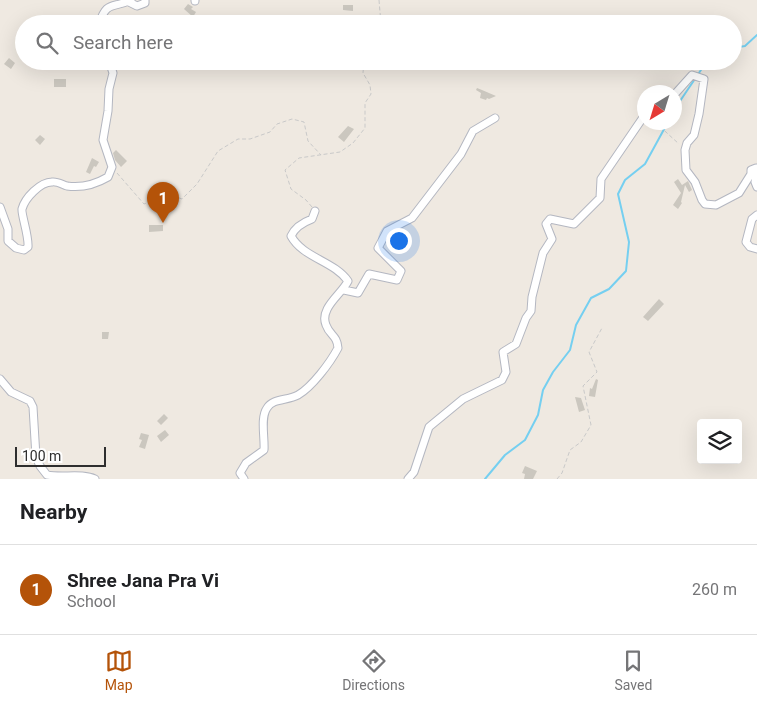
<!DOCTYPE html>
<html lang="en">
<head>
<meta charset="utf-8">
<style>
	:root { --surface:#fff; --page:#f2f2f2; --text:#202124; --muted:#757577; --line:#e0e0e0; --accent:#b45309 }
	body { margin:0; font-family:Roboto,sans-serif; background:var(--page); color:var(--text) }
	.controls { position:absolute; right:15px; bottom:15px; display:grid; overflow:hidden; border-radius:5px; box-shadow:0 5px 20px #0002 }
	.controls button { width:45px; height:45px; display:grid; place-items:center; padding:0; border:0; border-bottom:1px solid var(--line); background:var(--surface); color:var(--text); font:25px sans-serif }
	.compass { position:absolute; left:637px; top:85px; width:45px; height:45px; border-radius:50%; background:var(--surface); box-shadow:0 5px 20px #0002; rotate:218deg }
	.scale { position:absolute; left:15px; bottom:12px; width:91px; box-sizing:border-box; padding-left:5px; border:2px solid #2e2e2e; border-top:0; font-size:14px; line-height:18px; white-space:nowrap; color:#2e2e2e; -webkit-text-stroke:4px #fff; paint-order:stroke }
	.you { position:absolute; left:398px; top:240px; width:18px; height:18px; margin:-12px; border:4px solid #fff; border-radius:50%; background:#1a73e8; box-shadow:0 0 0 8px #1a73e833 }
	.badge { display:grid; place-items:center; width:32px; height:32px; border-radius:50%; background:var(--accent); color:#fff; font-size:16px; font-weight:700 }
	.pin { position:absolute; translate:-50% -41px; filter:drop-shadow(0 1px 2px #0008) }
	.pin::after { content:''; position:absolute; top:26px; width:18px; height:15px; background:inherit; clip-path:polygon(0 0,100% 0,50% 100%) }
	.list { margin:0; padding:0; list-style:none }
	h2 { display:flex; justify-content:space-between; align-items:center; height:65px; margin:0; padding:0 20px; font-size:21px }
	h2 small { font-size:16px; font-weight:400; color:var(--muted) }
	.list li { display:grid; grid-template-columns:32px 1fr auto; gap:15px; align-items:center; box-sizing:border-box; height:90px; padding:0 20px; border-top:1px solid var(--line) }
	.list b { display:block; font-size:19px; white-space:nowrap }
	.list p { margin:0; font-size:16px; white-space:nowrap; color:var(--muted) }
	.list em { font-size:16px; font-style:normal; color:var(--muted) }
	.icon { flex:none; width:28px; height:28px; fill:none; stroke:currentColor; stroke-width:2; stroke-linecap:round; stroke-linejoin:round }
	.map { position:relative; flex:none; width:757px; height:479px; overflow:hidden }
	.search { position:absolute; background:var(--surface); box-shadow:0 5px 20px #0002; left:15px; right:15px; top:15px; height:55px; display:flex; align-items:center; gap:12px; box-sizing:border-box; padding:0 18px; border-radius:28px; color:var(--muted); font-size:19px }
	.sheet { height:155px; background:var(--surface) }
	nav { display:flex; justify-content:space-around; align-items:center; box-sizing:border-box; height:70px; border-top:1px solid var(--line); background:var(--surface); font-size:14px; color:var(--muted) }
	nav a { display:grid; justify-items:center; gap:2px }
	nav .on { color:var(--accent) }
	.map>svg:first-child { display:block }
</style>
</head>
<body>
<div class="map">
<svg width="757" height="479" viewBox="0 0 757 479">
	<rect width="100%" height="100%" fill="#efe9e1"/>
	<g fill="none" stroke-linecap="round" stroke-linejoin="round">
		<path stroke="#75cff0" stroke-width="2" d="M733,48L745,46L757,35
			M674,110L707,61
			M485,479L505,455L525,440L538,415L543,390L553,372L570,350L576,325L591,298L609,289L626,271L629,242L618,194L625,180L645,164L668,122"/>
	</g>
	<path fill="#cbc7bf" d="M188,4L193,7L191,9L196,12L193,17L184,9Z
		M343,5H353V11L343,10Z
		M9,58L15,63L11,69L4,64Z
		M54,79H66V87H54Z
		M477,88L482,90L496,96L489,99L487,98L486,100L480,98L481,93L476,90Z
		M348,126L354,129L344,142L338,137Z
		M40,135L45,139L40,145L35,140Z
		M116,150L127,161L121,167L115,160L113,153Z
		M92,158L99,162L96,167L94,166L90,174L86,172Z
		M678,179L682,185L688,181L692,190L689,192L685,185L681,202L682,203L678,209L673,205L681,193L674,182Z
		M149,225H163V231L149,232Z
		M659,299L664,304L648,321L643,317Z
		M102,332H109L108,339H102Z
		M596,379L598,380L595,397L589,396L590,388L592,389Z
		M575,397L581,398L585,410L579,412Z
		M164,414L168,418L161,425L157,421Z
		M165,430L169,435L161,442L157,436Z
		M141,433L149,435L145,449L139,447L142,440L139,439Z
		M525,466L537,471L533,479H524L525,474L522,473Z"/>
	<g fill="none" stroke-linecap="round" stroke-linejoin="round">
		<g stroke="#b4b7c1" stroke-width="9">
			<path id="street" d="M195,1V0
				M129,2L137,6L145,3V0
				M99,24C107,0 112,9 131,0
				M674,95L692,75L704,79L699,114L694,135L687,143L685,150L686,170L695,182L702,200L705,204L716,205L739,193L751,174V170L756,168L757,169
				M757,172L755,182L757,187
				M0,207L8,229V241L16,248L24,250L28,247C29,236 21,214 22,209C25,198 40,182 52,182C57,181 63,185 67,186C81,188 96,184 108,177L112,167L103,140L108,111L109,89L113,73L109,61
				M757,215L752,219L746,242L750,247L757,249
				M344,290L358,293L369,274L397,280L401,271L378,248L387,231L412,218L461,154L473,131L495,118
				M0,379L11,392L30,401L33,407L36,457L40,466L47,475C62,478 82,473 95,479
				M244,479L240,473L246,463L264,450C265,438 260,418 267,408C273,398 287,401 298,395C312,387 330,363 338,348C337,335 330,336 326,325C319,308 342,294 348,281C334,261 303,258 291,236C295,227 304,222 312,219L315,211
				M408,479L414,472L429,427L463,399L502,380L506,372L503,352L516,344L526,318L531,311L532,297L543,253L552,239L546,224L550,219L574,224L600,198L601,179L644,116"/>
		</g>
		<path stroke="#c9c9c9" stroke-width="1" stroke-dasharray="4 2.5" stroke-linecap="butt" d="M379,0L381,24
			M655,122L679,144
			M117,173L144,204L171,195L182,199L197,184L218,151L238,139H250L270,132L277,124L292,119L304,122L308,141L321,155
			M312,207L306,200L291,189L285,170L299,158L340,152L353,143L365,128V103L371,94L370,85L363,73L364,61
			M557,479L562,473L570,450L581,442L591,425L583,386L597,372L589,352L602,328"/>
		<use href="#street" stroke="#fff" stroke-width="7"/>
	</g>
</svg>
<div class="controls">
<button><svg class="icon" aria-label="layers" viewBox="0 0 24 24"><path d="M12 4l9 5-9 5-9-5zM3 14l9 5 9-5"/></svg></button>
</div>
<svg class="compass" viewBox="-18 -18 36 36"><path d="M0-13l5 13h-10z" fill="#e53935"/><path d="M0 13l5-13h-10z" fill="#757577"/></svg>
<div class="scale">100 m</div>
<div class="you"></div>
<div class="pin badge" style="left:163px;top:223px">1</div>
<div class="search"><svg class="icon" aria-label="search" viewBox="0 0 24 24"><circle cx="10" cy="10" r="6"/><path d="M15 15l6 6"/></svg>Search here</div>
</div>
<section class="sheet">
<h2>Nearby<small></small></h2>
<ul class="list">
<li><span class="badge">1</span><div><b>Shree Jana Pra Vi</b><p>School</p></div><em>260 m</em></li>
</ul>
</section>
<nav>
<a class="on"><svg class="icon" aria-label="map" viewBox="0 0 24 24"><path d="M3 6l6-2 6 2 6-2v14l-6 2-6-2-6 2zM9 4v14M15 6v14"/></svg>Map</a>
<a><svg class="icon" aria-label="directions" viewBox="0 0 24 24"><path d="M12 3l9 9-9 9-9-9zM9 14v-3h6M13 9l2 2-2 2"/></svg>Directions</a>
<a><svg class="icon" aria-label="saved" viewBox="0 0 24 24"><path d="M7 4h10v16l-5-4-5 4z"/></svg>Saved</a>
</nav>
</body>
</html>
